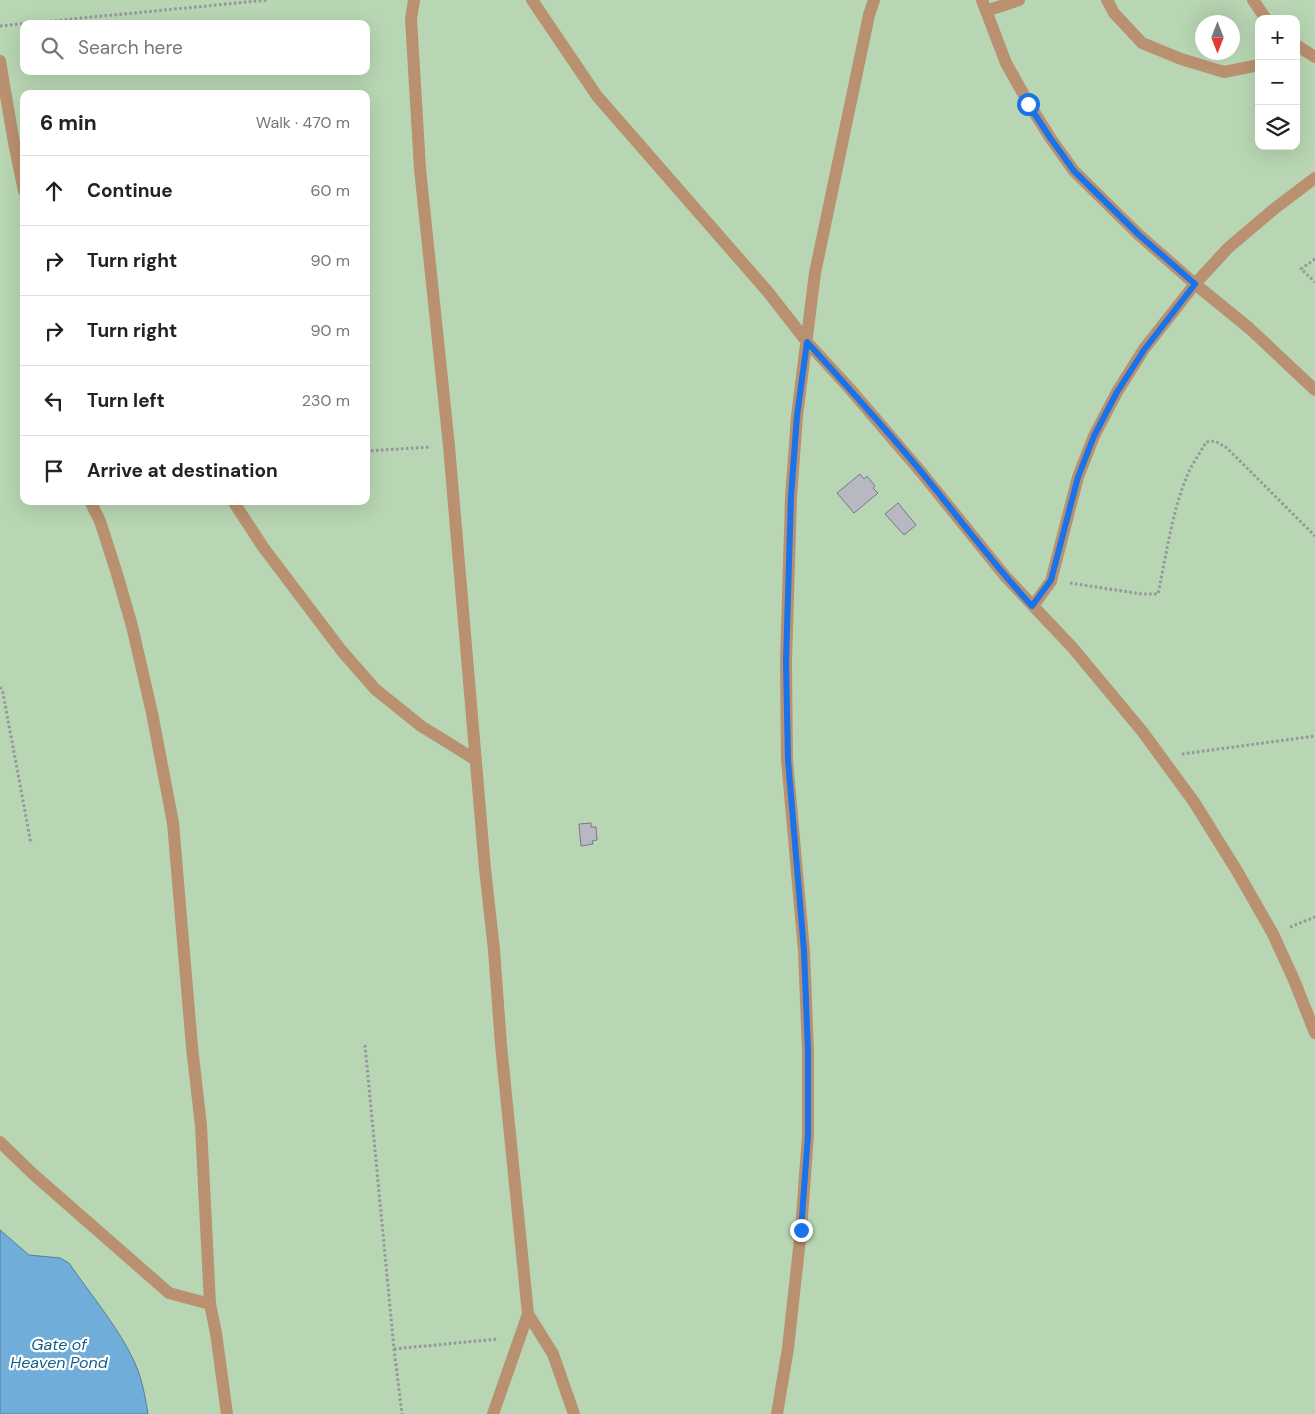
<!DOCTYPE html>
<html lang="en">
<head>
<meta charset="utf-8">
<style>
	:root { --surface:#fff; --page:#f6f6f6; --text:#222; --muted:#767676; --line:#e0e0e0 }
	body { margin:0; font-family:"DM Sans",sans-serif; background:var(--page); color:var(--text) }
	.controls { position:absolute; right:15px; top:15px; display:grid; overflow:hidden; border-radius:10px; box-shadow:0 5px 20px #0002 }
	.controls button { width:45px; height:45px; display:grid; place-items:center; padding:0; border:0; border-bottom:1px solid var(--line); background:var(--surface); color:var(--text); font:25px sans-serif }
	.compass { position:absolute; left:1195px; top:15px; width:45px; height:45px; border-radius:50%; background:var(--surface); box-shadow:0 5px 20px #0002; rotate:180deg }
	.stop { position:absolute; width:15px; height:15px; margin:-11px; border:4px solid #1a73e8; border-radius:50%; background:#fff }
	.stop.end { background:#1a73e8; border-color:#fff; box-shadow:0 1px 5px #0008 }
	.list { margin:0; padding:0; list-style:none }
	h2 { display:flex; justify-content:space-between; align-items:center; height:65px; margin:0; padding:0 20px; font-size:21px }
	h2 small { font-size:16px; font-weight:400; color:var(--muted) }
	.list li { display:grid; grid-template-columns:32px 1fr auto; gap:15px; align-items:center; box-sizing:border-box; height:70px; padding:0 20px; border-top:1px solid var(--line) }
	.list b { display:block; font-size:19px; white-space:nowrap }
	.list em { font-size:16px; font-style:normal; color:var(--muted) }
	.icon { flex:none; width:28px; height:28px; fill:none; stroke:currentColor; stroke-width:2; stroke-linecap:round; stroke-linejoin:round }
	.map { position:relative; flex:none; width:1315px; height:1414px; overflow:hidden }
	.search { position:absolute; background:var(--surface); box-shadow:0 5px 20px #0002; left:20px; top:20px; width:350px; height:55px; display:flex; align-items:center; gap:12px; box-sizing:border-box; padding:0 18px; border-radius:10px; color:var(--muted); font-size:19px }
	.panel { position:absolute; background:var(--surface); box-shadow:0 5px 20px #0002; left:20px; top:90px; width:350px; height:415px; border-radius:10px }
	.map>svg:first-child { display:block }
</style>
</head>
<body>
<div class="map">
<svg width="1315" height="1414" viewBox="0 0 1315 1414">
	<rect width="100%" height="100%" fill="#f1f2fc"/>
	<path fill="#b8d6b3" fill-rule="evenodd" d="M0,0H1315V1414H0ZM1259,19H1296V146H1259ZM1202,22H1232V52H1202ZM24,24H366V71H24ZM24,94H366V501H24Z"/>
	<path fill="#70add8" stroke="#547f9e" d="M0,1230L29,1255L60,1258L69,1263C90,1294 119,1328 134,1361C142,1378 145,1396 148,1414H0Z"/>
	<path fill="#b7b8c2" stroke="#777881" d="M860,474L864,479L867,476L875,486L873,488L878,493L854,513L837,493Z
		M898,503L916,525L904,535L885,514Z
		M591,823V827H596L597,840L592,841L593,844L581,846L579,824Z"/>
	<g fill="none" stroke-linecap="round" stroke-linejoin="round">
		<path stroke="#95969d" stroke-width="3" stroke-dasharray="2.5 2.5" stroke-linecap="butt" d="M0,26L268,0
			M1315,259L1301,269L1315,282
			M366,451L431,447
			M1070,583L1142,594H1158C1167,552 1172,509 1190,469C1195,460 1201,451 1206,442L1215,441L1227,448L1315,536
			M0,687L3,693L31,844
			M1182,754L1315,736
			M1290,927L1315,917
			M365,1045L394,1349L402,1414
			M394,1349L498,1339"/>
		<path stroke="#b99070" stroke-width="12" d="M414,0L411,19L420,169L449,446L485,869L494,950L501,1045L528,1314L553,1354L574,1414
			M532,0L597,96L768,292L807,342L850,389L921,472L1005,576L1072,647L1142,731L1194,802L1237,871L1273,934L1294,980L1315,1033
			M982,0L1006,63L1029,104L1051,139L1074,171L1138,234L1195,284L1249,328L1315,390
			M1107,0L1114,13L1142,43L1181,59L1224,72L1259,65
			M1253,0L1266,19
			M986,11L1019,0
			M1296,45L1315,57
			M0,61L14,143L24,191
			M90,501L100,521L117,574L132,626L152,713L173,823L192,1047L201,1126L210,1304L216,1333L227,1414
			M233,501L263,547L341,650L375,689L421,726L476,760
			M1033,606L1051,581L1078,477L1094,436L1117,392L1144,349L1195,284L1228,248L1274,209L1315,178
			M0,1142L33,1174L169,1293L210,1304
			M493,1414L528,1314
			M777,1414L788,1348L801,1230L808,1135V1051L804,951L787,760L786,662L791,497L797,416L815,273L869,15L874,0"/>
	</g>
	<g fill="none" stroke-linecap="round" stroke-linejoin="round">
		<path stroke="#1a73e8" stroke-width="6" d="M801,1230L808,1135V1051L804,951L788,760L786,662L791,496L797,416L807,342C846,385 886,429 923,474C959,518 993,564 1032,606L1051,580L1078,477L1094,436L1117,392L1144,350L1195,284L1138,234L1074,171L1051,139L1028,104"/>
	</g>
	<g text-anchor="middle" stroke-width="4.5" stroke-linejoin="round" paint-order="stroke">
		<g font-size="16" font-style="italic" fill="#155d86" stroke="#fff">
			<text x="59" y="1350">Gate of<tspan x="59" dy="18">Heaven Pond</tspan></text>
		</g>
	</g>
</svg>
<div class="controls">
<button>+</button>
<button>−</button>
<button><svg class="icon" aria-label="layers" viewBox="0 0 24 24"><path d="M12 4l9 5-9 5-9-5zM3 14l9 5 9-5"/></svg></button>
</div>
<svg class="compass" viewBox="-18 -18 36 36"><path d="M0-13l5 13h-10z" fill="#e53935"/><path d="M0 13l5-13h-10z" fill="#767676"/></svg>
<div class="stop" style="left:1028px;top:104px"></div>
<div class="stop end" style="left:801px;top:1230px"></div>
<div class="search"><svg class="icon" aria-label="search" viewBox="0 0 24 24"><circle cx="10" cy="10" r="6"/><path d="M15 15l6 6"/></svg>Search here</div>
<section class="panel">
<h2>6 min<small>Walk · 470 m</small></h2>
<ul class="list">
<li><svg class="icon" aria-label="ahead" viewBox="0 0 24 24"><path d="M12 20V5M6 11l6-6 6 6"/></svg><div><b>Continue</b></div><em>60 m</em></li>
<li><svg class="icon" aria-label="right" viewBox="0 0 24 24"><path d="M7 20v-9h11M14 6l5 5-5 5"/></svg><div><b>Turn right</b></div><em>90 m</em></li>
<li><svg class="icon" aria-label="right" viewBox="0 0 24 24"><path d="M7 20v-9h11M14 6l5 5-5 5"/></svg><div><b>Turn right</b></div><em>90 m</em></li>
<li><svg class="icon" aria-label="left" viewBox="0 0 24 24"><path d="M17 20v-9H6M10 6l-5 5 5 5"/></svg><div><b>Turn left</b></div><em>230 m</em></li>
<li><svg class="icon" aria-label="arrive" viewBox="0 0 24 24"><path d="M6 21V4h12l-3 4 3 4H6"/></svg><div><b>Arrive at destination</b></div></li>
</ul>
</section>
</div>
</body>
</html>
